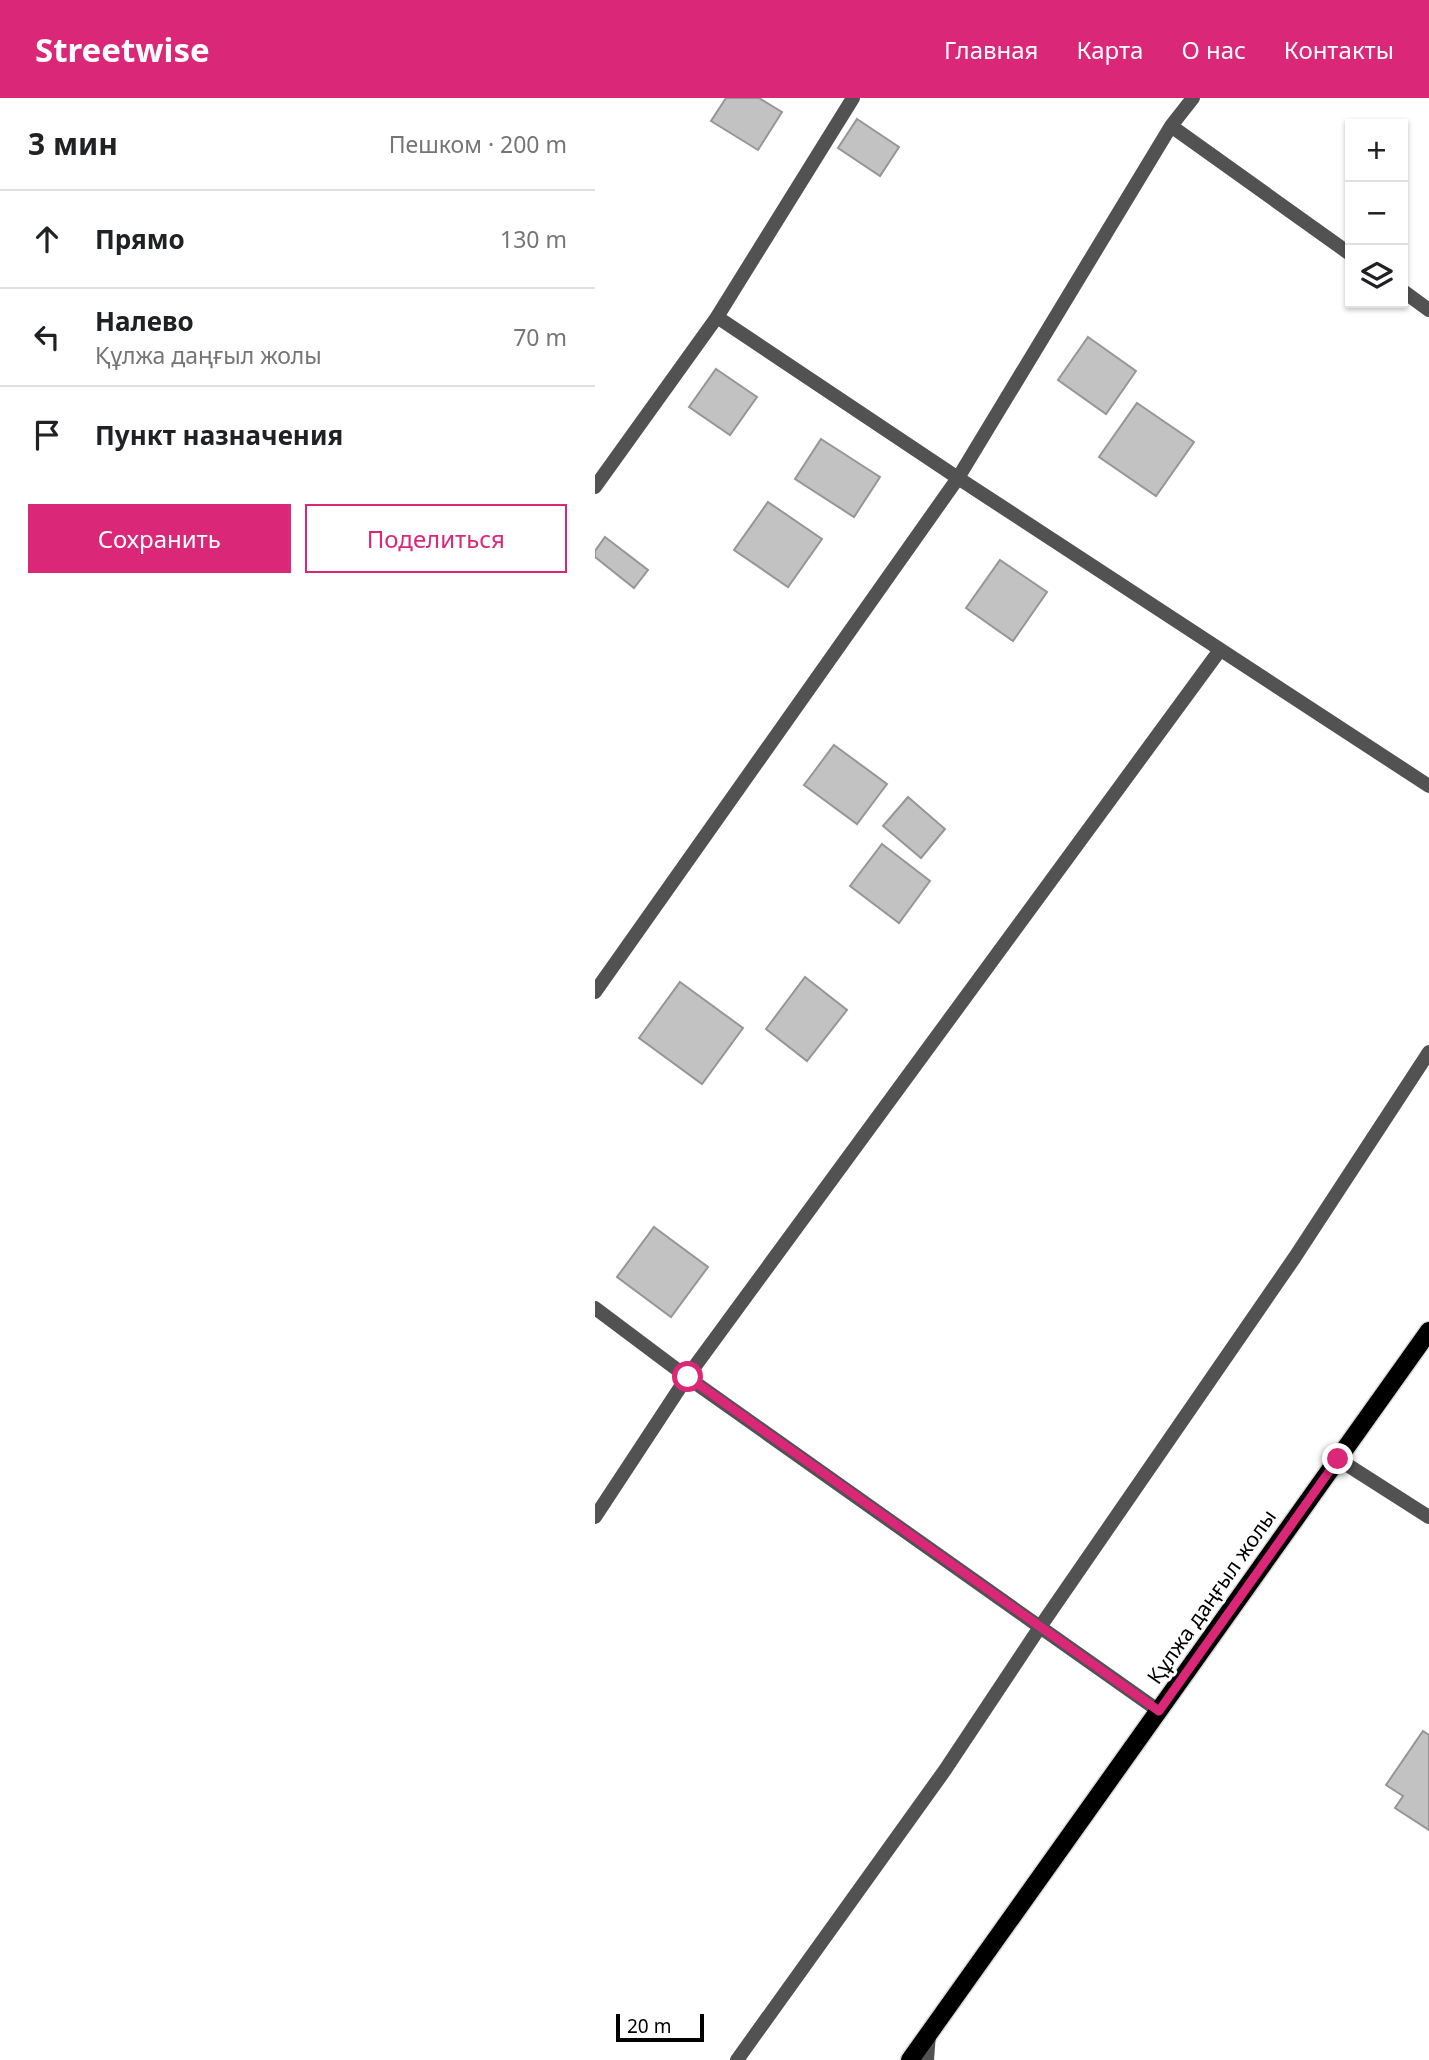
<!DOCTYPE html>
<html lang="ru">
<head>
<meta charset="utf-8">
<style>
	:root { --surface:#fff; --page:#f6f6f6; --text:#202124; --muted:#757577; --line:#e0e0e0; --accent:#db2777 }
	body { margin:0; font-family:"Noto Sans",sans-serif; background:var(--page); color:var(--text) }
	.controls { position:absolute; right:21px; top:21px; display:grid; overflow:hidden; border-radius:0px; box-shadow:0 2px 5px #0004 }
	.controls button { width:63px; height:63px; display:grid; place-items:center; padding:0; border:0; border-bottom:2px solid var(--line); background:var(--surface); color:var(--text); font:35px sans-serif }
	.scale { position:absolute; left:21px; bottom:18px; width:88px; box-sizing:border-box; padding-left:7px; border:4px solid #000; border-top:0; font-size:19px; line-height:24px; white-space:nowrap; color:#000; -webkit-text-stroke:5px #fff; paint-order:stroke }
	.stop { position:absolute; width:21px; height:21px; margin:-16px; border:5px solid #db2777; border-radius:50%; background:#fff }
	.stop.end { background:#db2777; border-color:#fff; box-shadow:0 2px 7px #0008 }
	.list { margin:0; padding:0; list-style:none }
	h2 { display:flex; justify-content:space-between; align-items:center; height:91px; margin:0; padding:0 28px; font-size:30px }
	h2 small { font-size:23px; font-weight:400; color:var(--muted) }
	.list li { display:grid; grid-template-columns:46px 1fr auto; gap:21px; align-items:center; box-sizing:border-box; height:98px; padding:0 28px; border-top:2px solid var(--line) }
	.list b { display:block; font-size:26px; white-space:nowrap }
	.list p { margin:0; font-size:23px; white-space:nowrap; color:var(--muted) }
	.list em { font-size:23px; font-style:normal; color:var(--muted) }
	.actions { display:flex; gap:14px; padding:21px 28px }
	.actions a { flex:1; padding:16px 0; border:2px solid var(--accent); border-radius:0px; text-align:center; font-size:24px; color:var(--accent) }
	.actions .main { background:var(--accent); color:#fff }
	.icon { flex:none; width:38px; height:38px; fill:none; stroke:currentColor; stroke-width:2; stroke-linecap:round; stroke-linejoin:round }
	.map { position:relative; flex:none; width:834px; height:1962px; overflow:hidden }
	header { display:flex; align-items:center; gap:42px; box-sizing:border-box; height:98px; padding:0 35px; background:var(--accent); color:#fff }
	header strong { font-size:33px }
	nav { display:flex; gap:38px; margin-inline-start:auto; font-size:24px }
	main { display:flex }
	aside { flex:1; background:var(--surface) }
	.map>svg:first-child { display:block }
</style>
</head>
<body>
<header>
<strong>Streetwise</strong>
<nav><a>Главная</a><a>Карта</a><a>О нас</a><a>Контакты</a></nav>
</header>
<main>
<aside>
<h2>3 мин<small>Пешком · 200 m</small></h2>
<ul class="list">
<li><svg class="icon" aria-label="ahead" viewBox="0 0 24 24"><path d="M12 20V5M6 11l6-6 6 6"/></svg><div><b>Прямо</b></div><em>130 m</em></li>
<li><svg class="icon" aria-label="left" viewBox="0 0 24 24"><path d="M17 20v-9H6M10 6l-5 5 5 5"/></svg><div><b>Налево</b><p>Құлжа даңғыл жолы</p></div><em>70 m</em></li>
<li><svg class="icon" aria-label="arrive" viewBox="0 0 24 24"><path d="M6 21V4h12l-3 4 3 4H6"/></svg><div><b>Пункт назначения</b></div></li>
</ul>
<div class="actions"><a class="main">Сохранить</a><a>Поделиться</a></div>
</aside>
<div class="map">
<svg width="834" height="1962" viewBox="0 0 834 1962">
	<rect width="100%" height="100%" fill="#fff"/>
	<path fill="#c2c2c2" stroke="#969696" stroke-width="2" d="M131,0H164L187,14L163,52L116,23Z
		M262,21L304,49L285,78L243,50Z
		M493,239L541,273L511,316L463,282Z
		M121,271L162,299L135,337L94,309Z
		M542,305L599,344L561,398L504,359Z
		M226,341L285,379L259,419L200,381Z
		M173,404L227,441L193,489L139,452Z
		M10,439L53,472L39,490L0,459V453Z
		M405,462L452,494L418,543L371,510Z
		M239,647L292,686L262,726L209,687Z
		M313,699L350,731L326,760L288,728Z
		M287,746L335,783L304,825L255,788Z
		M210,879L252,912L212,963L171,931Z
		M85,884L148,930L107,986L44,940Z
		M59,1129L113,1169L76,1219L22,1179Z
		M828,1633L834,1637V1732L800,1710L808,1698L791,1687Z"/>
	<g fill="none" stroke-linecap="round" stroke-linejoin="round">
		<g stroke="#dbdbdb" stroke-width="21">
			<path id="primary" d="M315,1962L834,1233"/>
		</g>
		<path stroke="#525252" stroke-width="14" d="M332,1962L334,1936"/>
		<path stroke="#525252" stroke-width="14" d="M576,28L755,156
			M808,193L834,212
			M122,219L363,380L834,688
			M0,389L122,219L258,0
			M0,894L363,380L576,28L598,0
			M0,1210L92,1279L445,1529L350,1672L142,1962
			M743,1361L834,1419
			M0,1419L92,1279L625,552
			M564,1613L445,1529L700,1159L834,954"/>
		<use href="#primary" stroke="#000" stroke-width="18"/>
	</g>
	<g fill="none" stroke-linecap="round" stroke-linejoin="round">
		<path stroke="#db2777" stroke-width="9" d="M93,1279L564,1613L743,1361"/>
	</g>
	<g text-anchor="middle" stroke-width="6" stroke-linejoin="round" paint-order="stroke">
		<g font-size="21" fill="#000" stroke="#fff">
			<text transform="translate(617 1499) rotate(-55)" y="7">Құлжа даңғыл жолы</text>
		</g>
	</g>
</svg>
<div class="controls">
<button>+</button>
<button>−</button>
<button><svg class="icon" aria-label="layers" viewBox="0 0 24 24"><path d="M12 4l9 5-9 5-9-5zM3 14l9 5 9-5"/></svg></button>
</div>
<div class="scale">20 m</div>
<div class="stop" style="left:93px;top:1279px"></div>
<div class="stop end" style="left:743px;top:1361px"></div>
</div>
</main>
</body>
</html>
